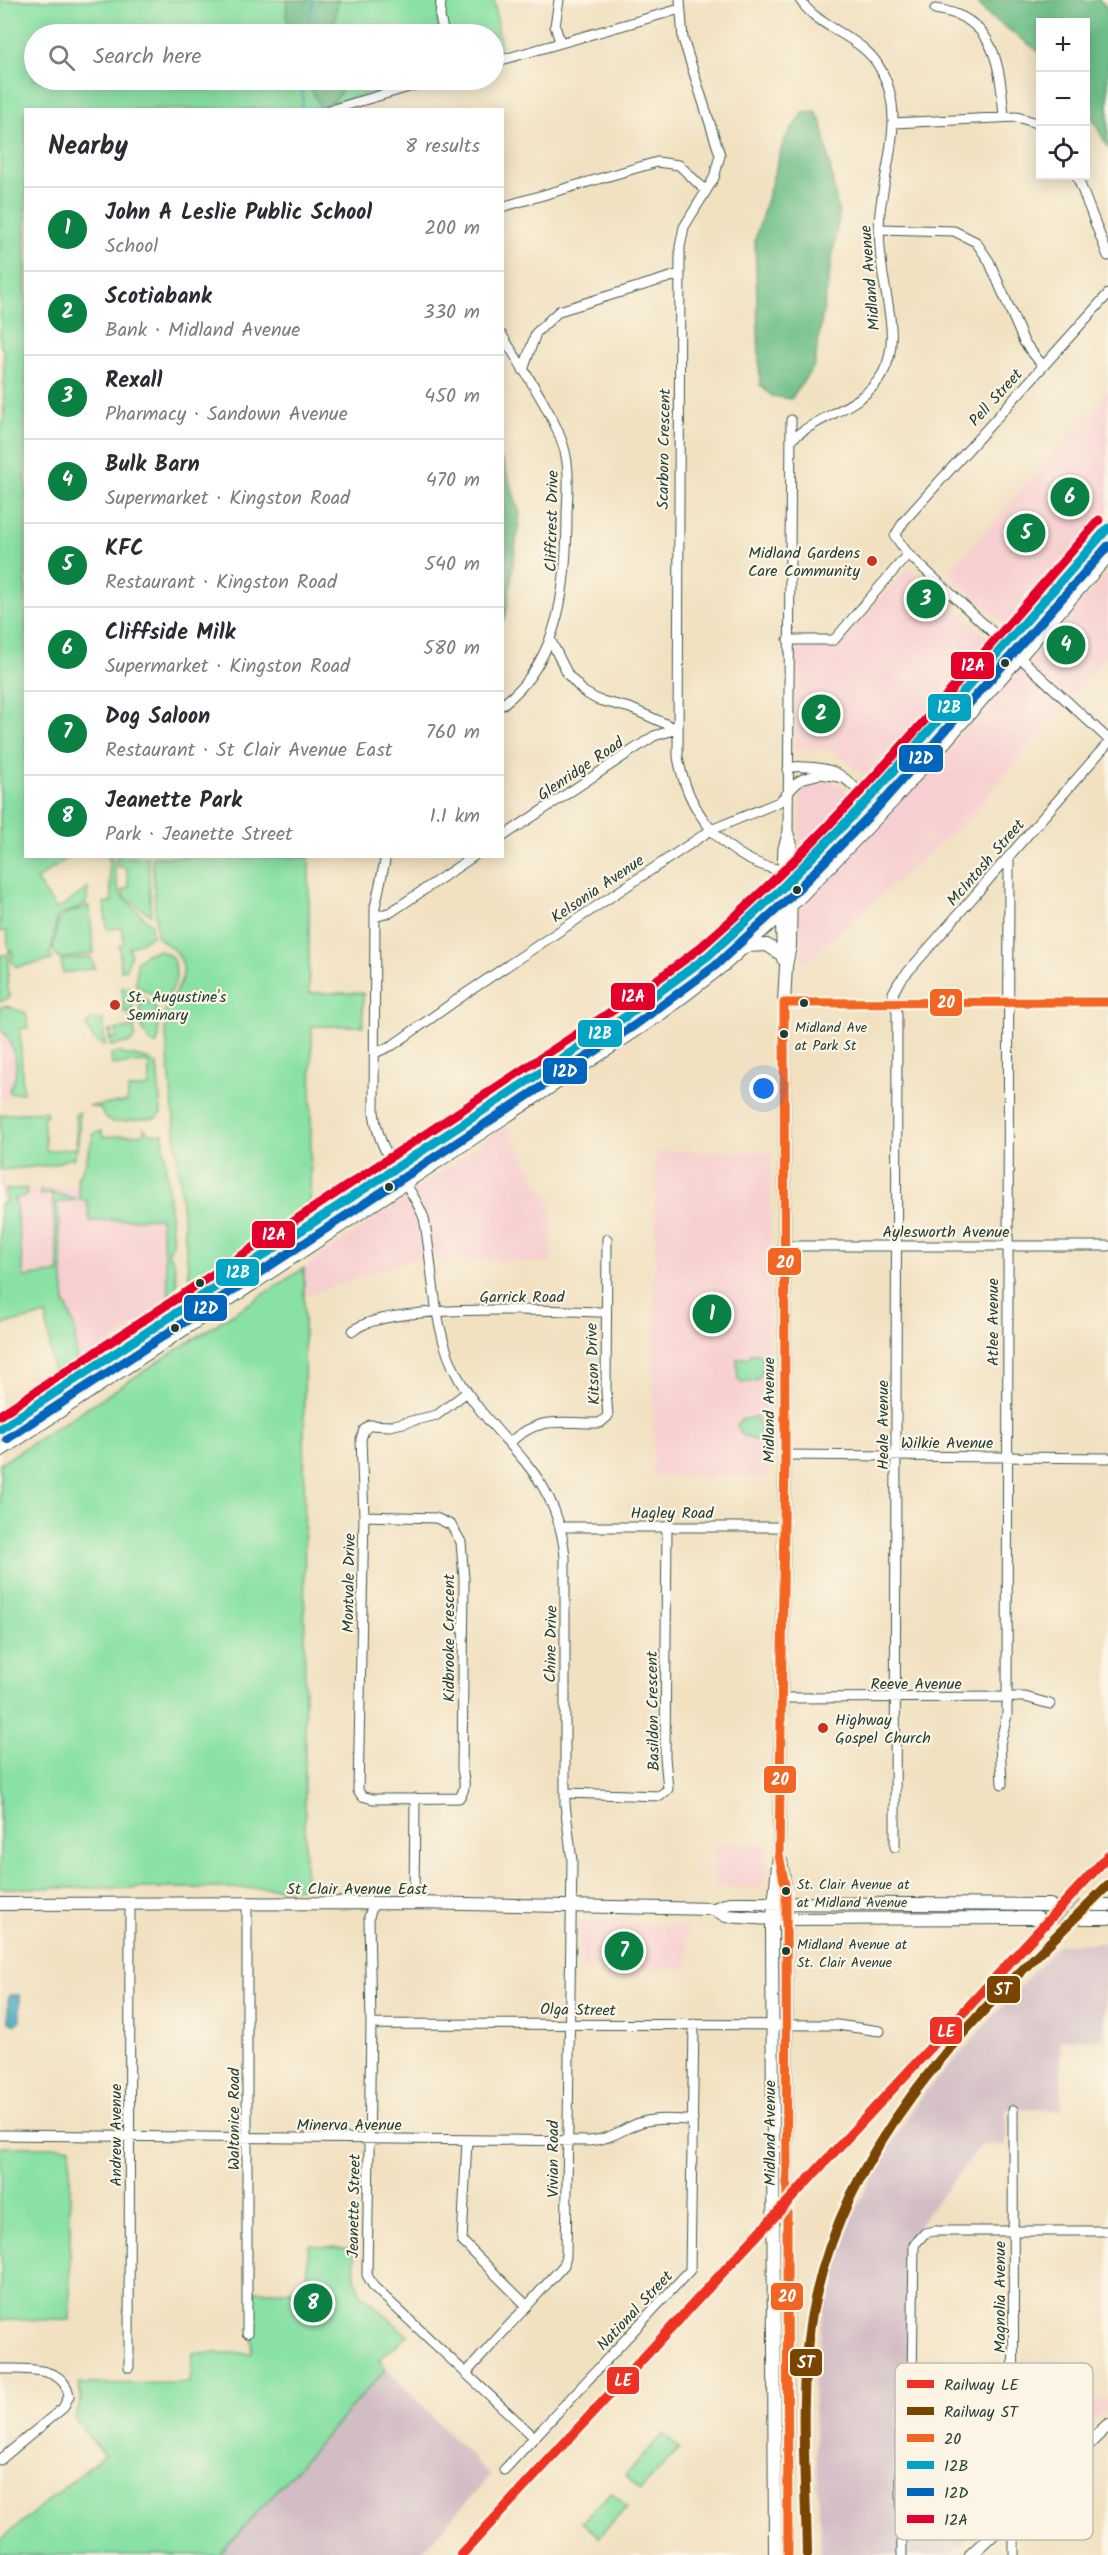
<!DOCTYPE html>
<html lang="en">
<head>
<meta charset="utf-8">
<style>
	:root { --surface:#fff; --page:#f2f2f3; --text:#2b2b33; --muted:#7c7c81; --line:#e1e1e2; --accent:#0b8043 }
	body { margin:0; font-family:Kalam,sans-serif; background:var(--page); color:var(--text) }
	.controls { position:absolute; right:18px; top:18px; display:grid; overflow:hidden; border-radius:0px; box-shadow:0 3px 15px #0003 }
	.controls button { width:54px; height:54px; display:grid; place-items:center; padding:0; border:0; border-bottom:2px solid var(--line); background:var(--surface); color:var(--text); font:30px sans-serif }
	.you { position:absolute; left:764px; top:1089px; width:21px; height:21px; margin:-15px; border:4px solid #fff; border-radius:50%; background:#1a73e8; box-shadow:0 0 0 9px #1a73e833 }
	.badge { display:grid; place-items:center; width:39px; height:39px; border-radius:50%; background:var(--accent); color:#fff; font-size:20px; font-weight:700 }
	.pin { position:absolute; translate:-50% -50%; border:3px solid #fff; box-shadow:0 2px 6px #0006 }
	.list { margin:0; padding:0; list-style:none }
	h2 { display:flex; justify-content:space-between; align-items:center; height:78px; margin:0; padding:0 24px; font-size:26px }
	h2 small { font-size:20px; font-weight:400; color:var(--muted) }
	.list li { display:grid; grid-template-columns:39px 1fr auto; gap:18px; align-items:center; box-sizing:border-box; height:84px; padding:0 24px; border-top:2px solid var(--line) }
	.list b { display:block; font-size:22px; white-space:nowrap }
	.list p { margin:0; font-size:20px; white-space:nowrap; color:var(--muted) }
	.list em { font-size:20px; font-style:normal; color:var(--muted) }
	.icon { flex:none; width:33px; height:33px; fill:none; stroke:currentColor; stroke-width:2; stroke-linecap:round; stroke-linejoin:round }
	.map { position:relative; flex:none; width:1108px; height:2555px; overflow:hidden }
	.search { position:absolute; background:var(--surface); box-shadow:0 3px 15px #0003; left:24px; top:24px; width:480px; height:66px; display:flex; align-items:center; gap:15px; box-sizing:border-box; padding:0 21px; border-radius:33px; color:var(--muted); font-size:22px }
	.panel { position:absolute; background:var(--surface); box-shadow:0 3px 15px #0003; left:24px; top:108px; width:480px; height:750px; border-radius:0px }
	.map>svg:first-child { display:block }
</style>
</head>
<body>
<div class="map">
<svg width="1108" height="2555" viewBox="0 0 1108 2555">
	<rect width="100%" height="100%" fill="#fcf5e5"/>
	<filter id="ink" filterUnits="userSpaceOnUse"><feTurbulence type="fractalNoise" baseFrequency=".0167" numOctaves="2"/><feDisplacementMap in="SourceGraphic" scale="12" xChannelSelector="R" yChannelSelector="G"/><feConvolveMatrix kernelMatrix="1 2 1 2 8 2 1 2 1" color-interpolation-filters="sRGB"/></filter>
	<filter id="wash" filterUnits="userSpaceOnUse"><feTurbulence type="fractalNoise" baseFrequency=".008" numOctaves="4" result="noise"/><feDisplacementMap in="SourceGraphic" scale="24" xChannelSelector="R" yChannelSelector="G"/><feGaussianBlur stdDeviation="1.35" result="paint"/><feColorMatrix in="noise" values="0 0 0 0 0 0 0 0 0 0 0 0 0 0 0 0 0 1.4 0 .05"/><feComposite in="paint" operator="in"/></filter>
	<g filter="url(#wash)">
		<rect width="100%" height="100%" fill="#f1e1c1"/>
		<path fill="#f7cfd0" d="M1108,390V512L1008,626L948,573Z
			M907,569L993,642L871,782L836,751L794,747L795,650L836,645Z
			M1108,572V652L971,816L802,964L798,910L1031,659Z
			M822,779L843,787L854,799L853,804L799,861L801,786Z
			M16,1018L23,1093H10V1098L0,1099V1019Z
			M506,1126L552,1207L551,1263L444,1260L418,1257L304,1296V1268Z
			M656,1151L771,1152L767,1477L653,1476Z
			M0,1174L8,1191L155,1180L169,1302L54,1381L44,1300L0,1325Z
			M765,1844L764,1880L761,1885L757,1889L715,1886L714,1844Z
			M580,1922L687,1927L688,1968L581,1969Z
			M1065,2398L1108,2400L1107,2409L1064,2450Z"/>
		<path fill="#d2bdc5" d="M1106,1943L1104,2039L1060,2040L1062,2110L1006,2109V2146L981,2145L920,2223L908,2245V2384L897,2408L898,2526H950V2492L1006,2495V2504L950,2555H821L813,2389L830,2267L868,2184L917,2101L1059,1944Z
			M386,2369L490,2476L418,2555H219Z"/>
		<path fill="#89e1a5" stroke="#548f6c" stroke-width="1.5" d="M0,0H494L501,49L494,51V34H34V80H418L315,109L26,110V856L69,857L36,880L57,910L88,888L86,904L57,917L51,952L49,954L53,958L51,960L17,967L12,963V951L9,953L7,931L0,932V433L4,417V352L0,344Z
			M108,857H112L119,893L151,924L152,936L129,948L131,954L126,969L121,970L119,945L124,944L122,928L107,929L104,903L112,902Z
			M116,857H148L151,915L126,898L122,891L129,887L126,868L117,866Z
			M152,857H309V993H363V1026H312L310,1212L190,1289L164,1014C171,994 195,975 176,952C170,945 162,943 157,936Z
			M89,906L94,953L59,959L53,950L58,921L68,913Z
			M159,950L171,956C179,971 178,988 164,997H156L136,985L137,961L146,954Z
			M0,955H9C10,972 4,977 10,997L0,1002Z
			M91,957L95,968L63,973L61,960Z
			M122,987L131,988L135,1037L131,1042L110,1046L109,1031L111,1030V1039L117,1038L115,1030L131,1028L129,1011L124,1012Z
			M141,996L156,1008L159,1038L156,1045L151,1043L142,1029L139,998Z
			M6,1006L26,1013L28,1028L20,1029L23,1093H10L9,1089C22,1076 15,1039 0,1029V1007Z
			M90,1020H103L105,1046L93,1039L86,1025Z
			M118,1053L148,1059L157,1065L161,1113L157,1118L113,1122L106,1118L100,1108L88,1106L127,1102L128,1089L149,1087V1065L146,1062L112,1065L111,1054Z
			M46,1111L47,1116H43L46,1151L77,1148L75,1115L79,1112C79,1127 80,1144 73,1159L70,1158L52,1165L0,1170V1115Z
			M144,1128L148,1133L163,1134L173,1243L168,1253L174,1263L179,1297L170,1303L160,1218L90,1221L87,1200H80L77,1178L85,1164L94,1133L102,1131L103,1137L144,1134Z
			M26,1188L27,1196L15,1198L24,1277L59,1272L52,1194L40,1195V1190L77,1199L57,1203L65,1304C77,1322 76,1345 76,1365L54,1380L46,1315L0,1325V1204L6,1203L5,1190Z
			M304,1268L305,1888H0V1464Z
			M751,1354H761C765,1363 762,1374 756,1381L741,1383L738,1379L737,1359L750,1357Z
			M756,1417L759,1423L760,1439L757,1441L742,1435L737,1426L741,1420Z
			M0,2147H70V2320H0Z
			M309,2245L354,2249L355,2279L361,2293L408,2336L379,2360L386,2369L219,2555H0V2540L104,2455L75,2419L81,2400L79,2384L190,2383L193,2353H252L255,2291H305Z
			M663,2434L679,2448L640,2490L625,2475Z
			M611,2492L627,2507L599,2537L582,2522Z"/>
		<path fill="#6ebf8a" stroke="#467e5f" stroke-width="1.5" d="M287,0H338L333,34H300L286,19Z
			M976,0H1099L1108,8V148L1086,106V22H1040V52L987,14Z
			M307,80H342L344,88L333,102L321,109Z
			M815,111L822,123L839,216L814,366L791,399L772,396L760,385L755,240L784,140L804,112Z
			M502,459L520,514L506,615L503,620Z"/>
		<path fill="#44a9c4" stroke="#32737c" stroke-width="1.5" d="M8,1995H20V2021L16,2024L8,2021Z"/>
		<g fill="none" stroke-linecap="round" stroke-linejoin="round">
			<path stroke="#44a9c4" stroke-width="2" d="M305,34L314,0
				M302,110L303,80"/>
		</g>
	</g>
	<g filter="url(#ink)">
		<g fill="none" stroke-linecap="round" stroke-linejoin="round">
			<path stroke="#c7c0a5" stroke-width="12" stroke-dasharray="12 6" stroke-linecap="butt" d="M1050,1905H1095
				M1038,1918H1082"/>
			<g stroke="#3e5649" stroke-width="11">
				<path id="minor" d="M441,0L440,17L444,34
					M559,0L555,26L560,42
					M680,0L683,39L720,155L714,178L684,227L680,247L678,757C687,809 722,857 776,869
					M935,9C996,17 1000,66 1004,117
					M494,62L680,9
					M330,110L433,80
					M893,123L1017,117L1040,124
					M1077,176L1108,256
					M502,207L657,162L679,165L706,191
					M879,229L954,231L976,242L989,261L1024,342L1043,366
					M1108,294L904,521L895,536L908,554L1108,739
					M502,335C520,365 555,415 564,448C570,468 568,490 567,512C567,579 562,660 502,705
					M523,370L536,333L559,311L680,274
					M792,439C821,414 863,408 883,373C899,344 888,307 883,275C880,254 878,233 880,212C885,164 906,115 881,70C863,35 821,31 800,0
					M550,639L568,675L584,692L598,700L630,708L675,728
					M788,640H834L908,554
					M788,769C796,765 799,767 807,767C839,768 845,778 868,800
					M788,831L792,843L791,879
					M502,837L654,736L677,729
					M386,856L375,907L374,1112C380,1161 408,1177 424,1218C434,1270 432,1332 459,1379C498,1447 557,1468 565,1557V1804L572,1861L566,2256L564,2265L466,2373
					M781,889L783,848L788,831L791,420
					M375,917L391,912L474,856
					M784,1003L1108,1002
					M375,1053L393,1045L468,992L711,830L779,802L799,781L805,778L821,774L844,778
					M784,1246H1108
					M353,1331C386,1302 556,1311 606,1312
					M510,1442C542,1414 562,1424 600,1423L608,1416L606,1391L607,1239
					M785,1455L1108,1458
					M364,1516L436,1518L451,1525L461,1542L464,1579L462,1769C464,1779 467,1789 459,1798L373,1799L362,1796L358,1791L364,1516L361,1439L364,1430L370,1425L390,1426L437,1415L467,1392
					M561,1527H784
					M781,1698L1025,1697L1050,1704
					M1002,1784L1000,1744L1007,1715L1009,858
					M565,1793L660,1796L668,1789L665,1757L667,1526
					M895,1847L897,1013L893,993L899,982L1108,743
					M414,1903L415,1798
					M373,1904L369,1917L371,2024L367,2275L374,2287L534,2437
					M371,2024L837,2025L880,2031
					M1013,2110L1014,2555
					M0,2135L589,2141C609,2140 621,2130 639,2123C656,2117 675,2120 693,2120
					M467,2140L462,2241L527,2306
					M247,2333V1905
					M129,2367L130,1904
					M0,2369C23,2369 65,2365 69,2396L63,2408L0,2460
					M504,2470L690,2270L694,2024
					M902,2555L900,2417L901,2408L912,2381L914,2245L925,2233L934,2231H1108"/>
			</g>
			<g stroke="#3e5649" stroke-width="14">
				<path id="major" d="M781,889L783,959
					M747,946L767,945L782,955
					M0,1429L628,1015L708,956L781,889L868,800L1108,528
					M0,1451L658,1016L724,965L798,899L893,801L1108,556
					M781,1861L786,1891L788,2555
					M0,1904L414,1903L714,1909L730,1903H748L1050,1905
					M1095,1905H1108
					M714,1909L726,1916L773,1919L1038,1918
					M1082,1918H1108
					M775,2555L772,1926L779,1855L785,1455L784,1003L786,966L790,946L791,879
					M971,2555L1108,2425"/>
			</g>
			<use href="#minor" stroke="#fff" stroke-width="9"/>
			<use href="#major" stroke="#fff" stroke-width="12"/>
			<path stroke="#1f3d34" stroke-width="2" stroke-dasharray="9 4.5" stroke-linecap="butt" d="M468,2555L1108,1863"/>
			<g stroke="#fcf5e5" stroke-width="14">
				<path id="bus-1" d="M784,1003L785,1455L779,1855L786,1891L788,2555
					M784,1003L1108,1002"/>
			</g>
			<g stroke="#fcf5e5" stroke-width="14">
				<path id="bus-2" d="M0,1429L628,1015L708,956L781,889L868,800L1108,528"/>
			</g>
			<g stroke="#fcf5e5" stroke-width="14">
				<path id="bus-3" d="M7,1439L635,1025L715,966L790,897L877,808L1108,546"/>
			</g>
			<g stroke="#fcf5e5" stroke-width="14">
				<path id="bus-4" d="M0,1415L621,1005C648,986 676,967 702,946C849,819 971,665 1099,520"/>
			</g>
			<use href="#bus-1" stroke="#f26522" stroke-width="9"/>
			<use href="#bus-2" stroke="#02a4c6" stroke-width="9"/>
			<use href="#bus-3" stroke="#0065bd" stroke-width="9"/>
			<use href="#bus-4" stroke="#e4002b" stroke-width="9"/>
			<g stroke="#fcf5e5" stroke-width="15">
				<path id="rail-1" d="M461,2555L1108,1856"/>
			</g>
			<g stroke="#fcf5e5" stroke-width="15">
				<path id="rail-2" d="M807,2555C806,2477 798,2396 811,2319C843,2134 981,2011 1108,1885"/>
			</g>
			<use href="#rail-1" stroke="#ee3124" stroke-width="10"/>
			<use href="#rail-2" stroke="#794400" stroke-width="10"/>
		</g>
	</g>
	<g fill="#c8321e" stroke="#fcf5e5" stroke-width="2">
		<circle cx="872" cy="561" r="6"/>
		<circle cx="115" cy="1005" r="6"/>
		<circle cx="823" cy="1728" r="6"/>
	</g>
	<g fill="#1f3d34" stroke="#fcf5e5" stroke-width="2">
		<circle cx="1005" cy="663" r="5"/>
		<circle cx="797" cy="890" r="5"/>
		<circle cx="804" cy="1003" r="5"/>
		<circle cx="784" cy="1034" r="5"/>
		<circle cx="389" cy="1187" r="5"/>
		<circle cx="200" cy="1283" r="5"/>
		<circle cx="175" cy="1328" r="5"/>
		<circle cx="786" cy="1891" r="5"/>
		<circle cx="786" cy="1951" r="5"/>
	</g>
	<g text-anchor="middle" stroke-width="4.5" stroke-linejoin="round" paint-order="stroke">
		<g font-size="14" fill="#1f3d34" stroke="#fcf5e5" text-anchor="start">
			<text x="795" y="1032">Midland Ave<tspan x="795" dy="18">at Park St</tspan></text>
			<text x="797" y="1889">St. Clair Avenue at<tspan x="797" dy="18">at Midland Avenue</tspan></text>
			<text x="797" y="1949">Midland Avenue at<tspan x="797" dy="18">St. Clair Avenue</tspan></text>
		</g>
		<g font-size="16" fill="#1f3d34" stroke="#fcf5e5">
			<text transform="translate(869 278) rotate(-95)" y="6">Midland Avenue</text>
			<text transform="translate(995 397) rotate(-48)" y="6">Pell Street</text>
			<text transform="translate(663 449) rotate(-89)" y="6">Scarboro Crescent</text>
			<text transform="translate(551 521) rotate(-89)" y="6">Cliffcrest Drive</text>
			<text transform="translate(580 768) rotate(-34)" y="6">Glenridge Road</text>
			<text transform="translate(985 862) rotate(-49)" y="6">McIntosh Street</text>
			<text transform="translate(597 888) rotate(-34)" y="6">Kelsonia Avenue</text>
			<text x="946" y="1237">Aylesworth Avenue</text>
			<text x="522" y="1302">Garrick Road</text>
			<text transform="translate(992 1322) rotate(-90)" y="6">Atlee Avenue</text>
			<text transform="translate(592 1364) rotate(-92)" y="6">Kitson Drive</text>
			<text transform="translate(768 1410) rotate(-90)" y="6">Midland Avenue</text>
			<text transform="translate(882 1425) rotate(-90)" y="6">Heale Avenue</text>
			<text x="947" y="1448">Wilkie Avenue</text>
			<text x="672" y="1518">Hagley Road</text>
			<text transform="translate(348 1583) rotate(-89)" y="6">Montvale Drive</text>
			<text transform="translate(448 1638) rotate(-90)" y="6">Kidbrooke Crescent</text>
			<text transform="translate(550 1644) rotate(-89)" y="6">Chine Drive</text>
			<text x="916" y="1689">Reeve Avenue</text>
			<text transform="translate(652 1711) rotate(-91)" y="6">Basildon Crescent</text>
			<text x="357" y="1894">St Clair Avenue East</text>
			<text transform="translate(578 2009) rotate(1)" y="6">Olga Street</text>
			<text transform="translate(233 2119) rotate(-90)" y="6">Waltonice Road</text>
			<text x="349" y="2130">Minerva Avenue</text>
			<text transform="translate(769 2133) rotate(-90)" y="6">Midland Avenue</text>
			<text transform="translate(115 2135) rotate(-90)" y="6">Andrew Avenue</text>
			<text transform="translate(552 2159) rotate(-90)" y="6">Vivian Road</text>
			<text transform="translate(353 2206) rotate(-89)" y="6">Jeanette Street</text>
			<text transform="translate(999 2297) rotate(-90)" y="6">Magnolia Avenue</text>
			<text transform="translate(634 2310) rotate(-47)" y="6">National Street</text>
		</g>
		<g font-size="16" fill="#1f3d34" stroke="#fcf5e5" text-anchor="start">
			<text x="860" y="558" text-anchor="end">Midland Gardens<tspan x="860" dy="18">Care Community</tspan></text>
			<text x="127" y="1002">St. Augustine's<tspan x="127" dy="18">Seminary</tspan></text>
			<text x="835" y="1725">Highway<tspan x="835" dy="18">Gospel Church</tspan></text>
		</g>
	</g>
	<rect x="895" y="2363" width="198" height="177" rx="9" fill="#fcf5e5" stroke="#babeb0" stroke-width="1.5"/>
	<rect x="907" y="2380" width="27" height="8" fill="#ee3124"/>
	<rect x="907" y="2407" width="27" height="8" fill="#794400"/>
	<rect x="907" y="2434" width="27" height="8" fill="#f26522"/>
	<rect x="907" y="2461" width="27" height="8" fill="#02a4c6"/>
	<rect x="907" y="2488" width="27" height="8" fill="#0065bd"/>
	<rect x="907" y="2515" width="27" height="8" fill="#e4002b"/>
	<g font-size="16" fill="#1f3d34">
		<text x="944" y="2390">Railway LE</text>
		<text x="944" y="2417">Railway ST</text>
		<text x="944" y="2444">20</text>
		<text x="944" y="2471">12B</text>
		<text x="944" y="2498">12D</text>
		<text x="944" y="2525">12A</text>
	</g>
	<g stroke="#fcf5e5" stroke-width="2">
		<rect x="950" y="651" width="45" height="29" rx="6" fill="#e4002b"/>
		<rect x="927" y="693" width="45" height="29" rx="6" fill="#02a4c6"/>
		<rect x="898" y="744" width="46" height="29" rx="6" fill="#0065bd"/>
		<rect x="610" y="982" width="46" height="29" rx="6" fill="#e4002b"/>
		<rect x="929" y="988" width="34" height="29" rx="6" fill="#f26522"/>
		<rect x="577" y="1019" width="46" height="29" rx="6" fill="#02a4c6"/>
		<rect x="542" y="1057" width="46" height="28" rx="6" fill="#0065bd"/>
		<rect x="251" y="1220" width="45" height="29" rx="6" fill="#e4002b"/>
		<rect x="767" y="1247" width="35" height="29" rx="6" fill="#f26522"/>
		<rect x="215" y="1258" width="45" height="29" rx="6" fill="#02a4c6"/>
		<rect x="183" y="1294" width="45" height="28" rx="6" fill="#0065bd"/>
		<rect x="763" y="1765" width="34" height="29" rx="6" fill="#f26522"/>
		<rect x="986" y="1975" width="35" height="29" rx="6" fill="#794400"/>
		<rect x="929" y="2016" width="34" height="29" rx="6" fill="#ee3124"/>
		<rect x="770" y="2282" width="34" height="29" rx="6" fill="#f26522"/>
		<rect x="789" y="2348" width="34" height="29" rx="6" fill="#794400"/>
		<rect x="606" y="2366" width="34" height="29" rx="6" fill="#ee3124"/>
	</g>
	<g font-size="16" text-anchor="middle" font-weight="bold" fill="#fff">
		<text x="973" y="671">12A</text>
		<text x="949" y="713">12B</text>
		<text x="921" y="764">12D</text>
		<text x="633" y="1002">12A</text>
		<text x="946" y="1008">20</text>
		<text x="600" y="1039">12B</text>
		<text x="565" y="1077">12D</text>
		<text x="274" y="1240">12A</text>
		<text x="785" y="1268">20</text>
		<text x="238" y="1278">12B</text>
		<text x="206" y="1314">12D</text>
		<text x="780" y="1785">20</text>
		<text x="1003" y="1995">ST</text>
		<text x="946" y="2037">LE</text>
		<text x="787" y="2302">20</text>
		<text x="806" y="2368">ST</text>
		<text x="623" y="2386">LE</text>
	</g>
</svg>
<div class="controls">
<button>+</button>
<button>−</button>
<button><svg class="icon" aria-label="locate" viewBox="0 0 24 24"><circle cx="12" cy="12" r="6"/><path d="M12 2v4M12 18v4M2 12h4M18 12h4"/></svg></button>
</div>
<div class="you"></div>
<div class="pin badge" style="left:712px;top:1314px">1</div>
<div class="pin badge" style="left:821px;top:714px">2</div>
<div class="pin badge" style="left:926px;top:599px">3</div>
<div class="pin badge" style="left:1066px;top:645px">4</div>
<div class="pin badge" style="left:1026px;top:533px">5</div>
<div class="pin badge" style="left:1070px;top:497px">6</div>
<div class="pin badge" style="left:624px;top:1951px">7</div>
<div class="pin badge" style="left:313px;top:2303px">8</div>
<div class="search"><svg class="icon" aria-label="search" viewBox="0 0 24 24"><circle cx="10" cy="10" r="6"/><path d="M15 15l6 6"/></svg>Search here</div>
<section class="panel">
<h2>Nearby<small>8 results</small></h2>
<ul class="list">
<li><span class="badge">1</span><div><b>John A Leslie Public School</b><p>School</p></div><em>200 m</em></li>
<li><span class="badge">2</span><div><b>Scotiabank</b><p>Bank · Midland Avenue</p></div><em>330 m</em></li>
<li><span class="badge">3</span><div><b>Rexall</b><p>Pharmacy · Sandown Avenue</p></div><em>450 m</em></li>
<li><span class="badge">4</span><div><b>Bulk Barn</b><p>Supermarket · Kingston Road</p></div><em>470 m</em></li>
<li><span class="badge">5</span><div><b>KFC</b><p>Restaurant · Kingston Road</p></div><em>540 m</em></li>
<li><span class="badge">6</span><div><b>Cliffside Milk</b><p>Supermarket · Kingston Road</p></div><em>580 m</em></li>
<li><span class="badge">7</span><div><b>Dog Saloon</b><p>Restaurant · St Clair Avenue East</p></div><em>760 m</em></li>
<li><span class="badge">8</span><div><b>Jeanette Park</b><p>Park · Jeanette Street</p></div><em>1.1 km</em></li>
</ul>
</section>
</div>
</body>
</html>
